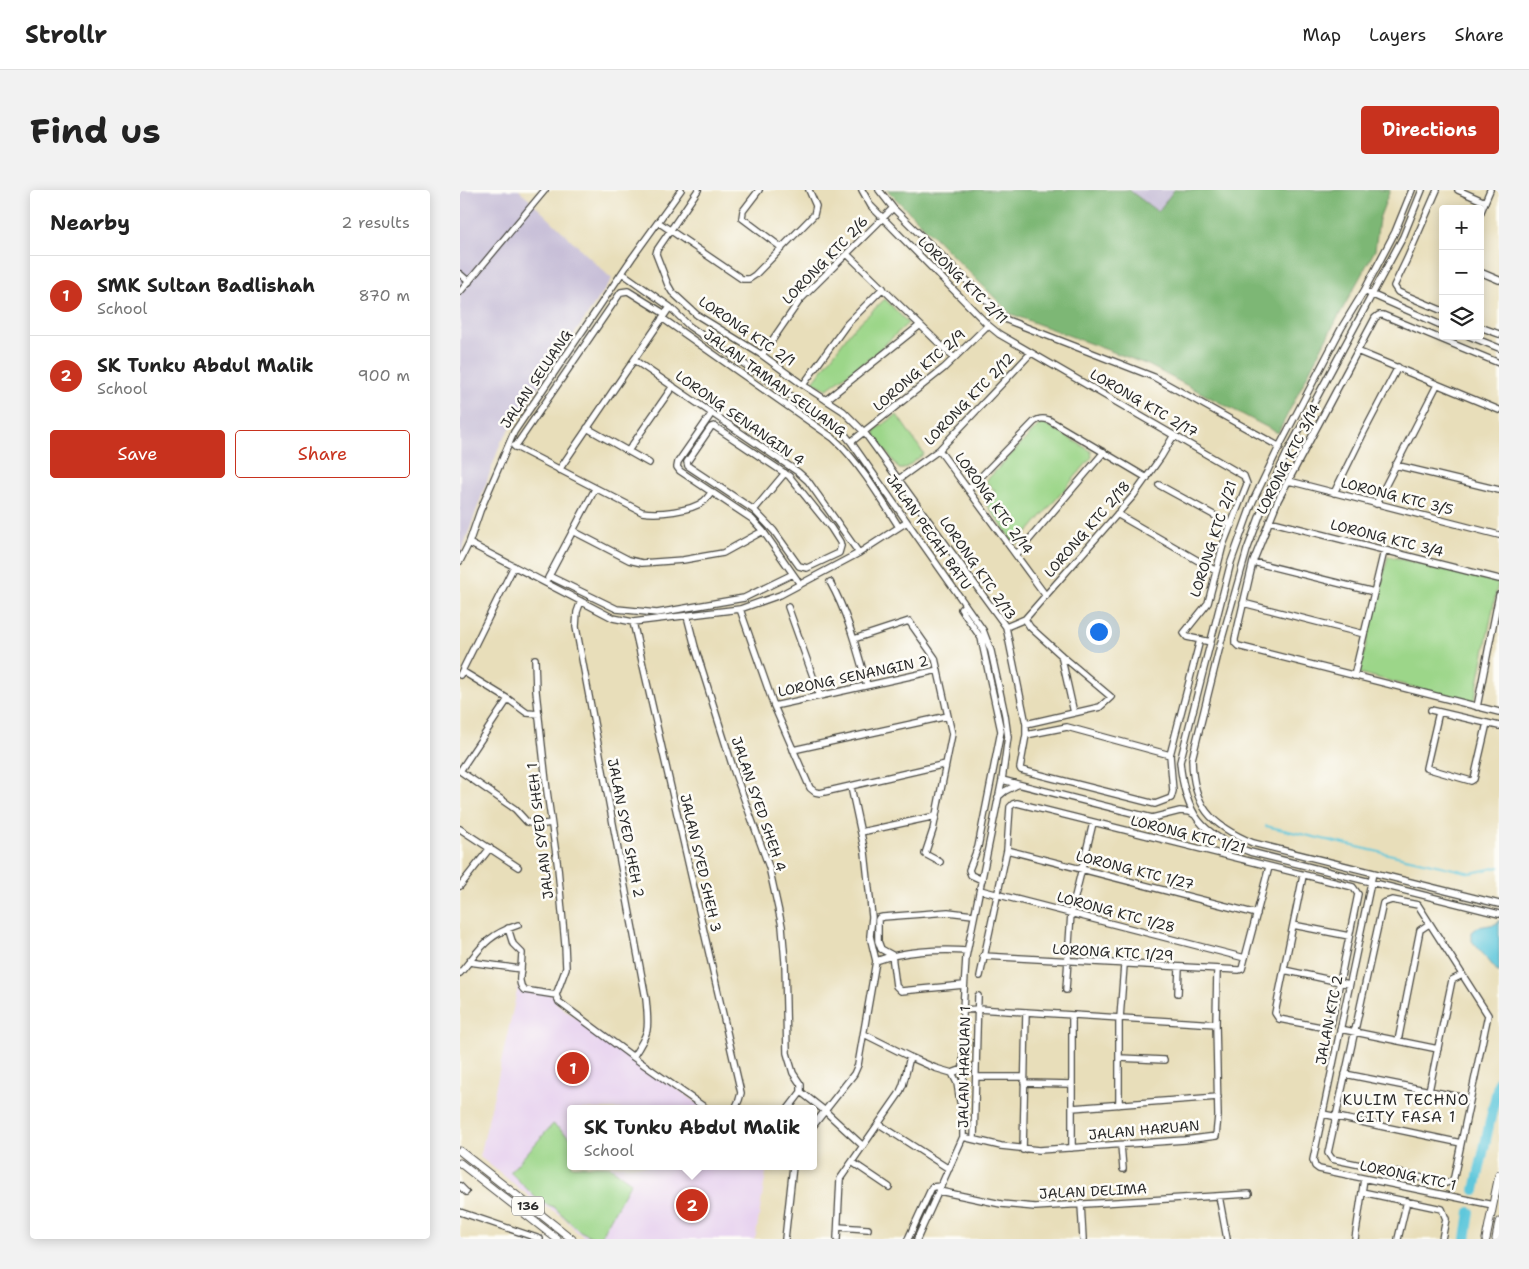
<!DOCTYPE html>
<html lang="en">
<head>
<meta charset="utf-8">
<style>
	:root { --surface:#fff; --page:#f2f2f2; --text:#222; --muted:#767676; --line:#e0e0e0; --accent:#c8321e }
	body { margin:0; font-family:"Shantell Sans",sans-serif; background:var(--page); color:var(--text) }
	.controls { position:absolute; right:15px; top:15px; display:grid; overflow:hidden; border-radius:5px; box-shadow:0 2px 12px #0003 }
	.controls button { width:45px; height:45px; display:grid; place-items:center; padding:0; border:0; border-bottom:1px solid var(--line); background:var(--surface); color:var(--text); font:25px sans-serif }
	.you { position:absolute; left:638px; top:441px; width:18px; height:18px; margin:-12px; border:4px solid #fff; border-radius:50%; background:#1a73e8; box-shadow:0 0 0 8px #1a73e833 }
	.badge { display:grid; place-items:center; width:32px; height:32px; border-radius:50%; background:var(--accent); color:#fff; font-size:16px; font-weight:700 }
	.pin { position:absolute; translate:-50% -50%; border:2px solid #fff; box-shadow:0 1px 5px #0006 }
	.popup { position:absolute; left:107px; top:915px; width:250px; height:65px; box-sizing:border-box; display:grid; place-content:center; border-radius:5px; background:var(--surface); filter:drop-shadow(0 1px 4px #0005); font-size:16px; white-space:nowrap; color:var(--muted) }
	.popup b { font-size:19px; color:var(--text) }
	.popup::after { content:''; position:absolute; left:50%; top:100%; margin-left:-10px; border:10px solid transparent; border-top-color:var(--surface) }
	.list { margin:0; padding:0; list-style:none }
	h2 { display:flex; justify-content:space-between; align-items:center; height:65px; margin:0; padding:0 20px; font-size:21px }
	h2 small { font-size:16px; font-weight:400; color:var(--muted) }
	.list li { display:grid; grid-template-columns:32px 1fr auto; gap:15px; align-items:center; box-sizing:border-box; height:80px; padding:0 20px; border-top:1px solid var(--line) }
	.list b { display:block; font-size:19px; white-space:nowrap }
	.list p { margin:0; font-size:16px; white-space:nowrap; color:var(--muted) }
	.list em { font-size:16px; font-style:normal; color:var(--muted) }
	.actions { display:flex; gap:10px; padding:15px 20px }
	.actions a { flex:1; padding:11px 0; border:1px solid var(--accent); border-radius:5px; text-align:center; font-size:18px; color:var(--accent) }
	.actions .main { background:var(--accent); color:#fff }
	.icon { flex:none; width:28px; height:28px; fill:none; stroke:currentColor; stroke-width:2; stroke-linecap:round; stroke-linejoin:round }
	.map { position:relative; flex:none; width:1039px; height:1049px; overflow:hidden; border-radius:5px }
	header { display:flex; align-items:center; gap:30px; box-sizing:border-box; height:70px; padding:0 25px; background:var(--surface); border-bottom:1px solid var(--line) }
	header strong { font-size:24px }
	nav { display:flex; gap:28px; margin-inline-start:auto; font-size:18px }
	.intro { display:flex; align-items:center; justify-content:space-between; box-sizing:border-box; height:120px; padding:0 30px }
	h1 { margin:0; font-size:35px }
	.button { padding:12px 22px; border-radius:5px; background:var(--accent); color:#fff; font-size:18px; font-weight:700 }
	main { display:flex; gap:30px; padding:0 30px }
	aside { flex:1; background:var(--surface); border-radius:5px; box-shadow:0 2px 12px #0003 }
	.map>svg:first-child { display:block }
</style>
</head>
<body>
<header>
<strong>Strollr</strong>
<nav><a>Map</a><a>Layers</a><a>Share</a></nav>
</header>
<div class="intro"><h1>Find us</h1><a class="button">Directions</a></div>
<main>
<aside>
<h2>Nearby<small>2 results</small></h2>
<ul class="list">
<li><span class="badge">1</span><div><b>SMK Sultan Badlishah</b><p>School</p></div><em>870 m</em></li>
<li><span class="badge">2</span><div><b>SK Tunku Abdul Malik</b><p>School</p></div><em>900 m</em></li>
</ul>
<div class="actions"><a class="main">Save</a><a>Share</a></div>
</aside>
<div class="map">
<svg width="1039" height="1049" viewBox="0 0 1039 1049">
	<rect width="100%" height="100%" fill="#fdfcf7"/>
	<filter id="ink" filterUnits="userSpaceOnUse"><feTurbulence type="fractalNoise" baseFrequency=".02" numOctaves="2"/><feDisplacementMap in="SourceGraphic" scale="10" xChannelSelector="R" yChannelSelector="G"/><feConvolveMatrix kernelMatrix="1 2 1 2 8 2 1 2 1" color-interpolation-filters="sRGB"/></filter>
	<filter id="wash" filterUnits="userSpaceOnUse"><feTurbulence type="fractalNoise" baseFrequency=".0096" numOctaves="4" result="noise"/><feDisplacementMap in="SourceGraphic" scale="20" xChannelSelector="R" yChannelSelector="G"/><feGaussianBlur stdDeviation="1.12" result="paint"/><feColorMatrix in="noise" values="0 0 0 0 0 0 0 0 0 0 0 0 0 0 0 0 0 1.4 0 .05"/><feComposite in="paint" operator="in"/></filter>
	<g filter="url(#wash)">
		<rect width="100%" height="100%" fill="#e8deba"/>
		<path fill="#e7d2ef" d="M58,797L93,805L97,813L105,820L246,919H111V976H307L296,1045L294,1049H127L117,1042L105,1029L94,1021L79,1014L20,967Z"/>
		<path fill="#c8bfd8" d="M0,0H59L152,89L41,252L0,366Z
			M669,0H714L698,22Z"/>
		<path fill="#9cd689" stroke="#64805a" d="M425,109L448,133L410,168L367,199L353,192L391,141Z
			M437,225L464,264L444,279H439L415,246V240Z
			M584,233L631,261L632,267L558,354L553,352L525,312L535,301L526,291L579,235Z
			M928,366L1038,393L1014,513L899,483Z
			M93,934L111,948V976H149L171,992L139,1049H136L118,1040L94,1017L80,1012L50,982Z"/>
		<path fill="#7db775" stroke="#547150" d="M427,0H669L698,22L714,0H930L919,29L915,60L866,149L818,243L688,175L551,124Z"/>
		<path fill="#5fc7db" stroke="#457983" d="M1039,730V783L1012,751V742L1018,737L1036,734Z"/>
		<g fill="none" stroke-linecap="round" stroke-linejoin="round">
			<path stroke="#5fc7db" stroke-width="2" d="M806,636L1011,683L1039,677"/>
			<path stroke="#5fc7db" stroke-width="10" d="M1015,1000L1039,890
				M1006,1049L1010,1022"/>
		</g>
	</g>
	<g filter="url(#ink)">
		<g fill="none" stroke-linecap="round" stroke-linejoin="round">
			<g stroke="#474640" stroke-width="8">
				<path id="minor" d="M238,0L197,60L196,64L208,95L212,102L237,125L302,165L343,195L383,221L404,242L546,437L566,534V545L560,578L561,580L695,614L711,608L713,601L710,565L740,450
					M299,0L283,21L282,28L322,58
					M402,0L411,16L528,135L539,144L784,286L787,294L763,355L748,413L724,443L727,447L751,452
					M419,0L433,18L547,130L694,187L820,257
					M952,0L935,42L904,101L882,137L819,257L793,311L771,372L720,572C725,624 741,645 790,662L1039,724
					M962,0L943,47L828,261L809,301L787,360L761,452L732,569C733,616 750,635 793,653L1039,714
					M977,0L947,69L934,96L938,102L983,121
					M998,0L1025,12
					M1020,24L1030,0
					M198,32L282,89H289L295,85L354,25L356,16L349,0
					M387,64L494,168
					M1020,82L1039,90
					M162,83L210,117L229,136L382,241L391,252L523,440L531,461L545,525L548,547L542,590L506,767L503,820V947L457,1049
					M0,84L9,92
					M904,101L983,136
					M0,102L85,0
					M202,128L373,248C397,269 422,310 439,337
					M1020,137L1039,144
					M1009,146L1039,158
					M897,161L1039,220
					M302,165L340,110L433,18
					M174,170L338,282L348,291L399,363
					M1039,173L923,125H919L915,128L818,310L793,372L775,449V453L778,456L1039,522
					M343,195L387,134L423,98
					M366,210L459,136
					M252,223L218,272L217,277L220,281L292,329L303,341L340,394
					M254,236L329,286L371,338L380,352L381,356L379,363L347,378L339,376L314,341L294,320L228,276L227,272L251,237Z
					M127,238L189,273
					M391,252L484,178L528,135
					M54,256L182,322C197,325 232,321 244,311C247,309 249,305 252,302
					M55,257L161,102L168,101L205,124
					M479,260L586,406
					M168,261L213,196
					M935,275L1039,300
					M99,280L210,117
					M439,289L479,260L571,163
					M829,291L1039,345
					M699,295L772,335
					M508,300L574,232C579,228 583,228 589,230L687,288
					M874,303L904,242L938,177
					M916,314L977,195
					M294,320L325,283
					M657,324L756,381
					M809,331L1039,389
					M113,341L169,370L182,373L223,370L263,363L303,341
					M9,353L153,428L173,432L280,419L320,405L399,363L447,332
					M556,365L644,262
					M0,371L9,353L20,321L54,242L172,68L221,0
					M793,372L914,402
					M89,386L157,419L197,423L284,408L333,384
					M88,388L135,299
					M370,392C388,424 397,460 407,495
					M121,411L117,422L116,437L186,809C189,840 190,841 173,867
					M783,413L904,444
					M505,415L501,419L521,448L541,541L518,657L509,680L511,685L522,690
					M328,417L360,506
					M280,419L314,516L350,598L355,602L360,603L486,574
					M227,426L235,457L274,581L309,677L322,736L325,772L327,863L333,883L341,895V902
					M565,429L570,437L601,465L651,507L640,517L566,534
					M173,432L281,903L279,910L275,919
					M546,437L565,429L674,305L701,267L714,245
					M394,449L449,431L475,468L492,544L473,640L465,664L480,672
					M601,465L614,523
					M75,469L76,501L87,601L98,678L105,755L106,778L96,805L99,812L173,867L247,919
					M2,481L48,509L67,523L79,524
					M0,485L54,376
					M894,486L924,361
					M314,516L478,480
					M1017,517L1039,405
					M971,520L1039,536
					M979,522L966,578L1011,591L1014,589L1027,533
					M566,545L607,537L710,565
					M333,560L488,526
					M0,581L55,619L67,632L77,635L91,633
					M0,581L48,509
					M542,590L692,628L720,621L730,622L733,624
					M538,607L545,601L557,595
					M0,639L58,677
					M401,642L476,626
					M547,660L797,724
					M913,683L853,970L855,976L859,979L1033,1015
					M0,696L30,658
					M520,700L785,768
					M932,710L958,715L1028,825L994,987L992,991L986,993L872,969L868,963L923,713Z
					M833,735L889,746
					M48,738L53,754L62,763L61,779
					M523,766L779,780L782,779L809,677
					M416,771C442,761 479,759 507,761
					M9,772L61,779C60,786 58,794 64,800L96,805
					M824,780L889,794
					M0,783C21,758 25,746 58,735
					M520,786L547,660L550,617L553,614L557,613L893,697L898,704L871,835L866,838L819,829L815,823L843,686
					M504,795L441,801L436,796L432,765L421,759L418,751V730L419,728L423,727L488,722L513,725
					M606,800L611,723L633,633
					M718,803L719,778
					M503,820L518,819L756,834
					M659,828V915
					M660,828L664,775
					M880,839L978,859
					M404,844L450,867L475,878L492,883L503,879
					M938,851L960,740L969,734
					M659,868L704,870
					M492,883L497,893L500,912
					M885,884L1010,909
					M517,887H564
					M564,893L612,894
					M969,901L992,790L1002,785
					M341,902L365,921L403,956
					M612,918L758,907
					M328,919L341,902
					M863,924L1001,953
					M419,934L489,979
					M353,936L394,884L398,875L416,771L410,746L412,727L405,662L391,597
					M503,947L541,956L579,960L725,950L756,946L758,926L756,834L757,780
					M514,949L518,806
					M661,955L663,979
					M612,958V825
					M563,960L566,822
					M392,972L429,997
					M0,996L6,1002
					M479,1001L541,1014L575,1017L789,1004
					M902,1002L982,1019L986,1029L982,1049
					M759,1006L767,1049
					M621,1014L623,1049
					M0,1022L80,1049
					M378,1037L408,1039
					M325,1049L333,976
					M377,1049L380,989L439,904L443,895L450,867
					M448,1049L472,997L481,996
					M895,1049L904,989
					M938,1049L947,1011"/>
			</g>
			<g stroke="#474640" stroke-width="9">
				<path id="major" d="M0,961L112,1049
					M0,973L97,1049
					M1026,1049L1039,985
					M1036,1049L1039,1032"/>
			</g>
			<use href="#minor" stroke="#fff" stroke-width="5.5"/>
			<use href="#major" stroke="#fff" stroke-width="7"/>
		</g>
	</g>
	<g text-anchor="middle" stroke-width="5" stroke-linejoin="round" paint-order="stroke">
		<rect fill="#fdfcf7" stroke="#6a6a68" stroke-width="1" x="52" y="1006.5" width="32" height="19" rx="4"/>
		<g font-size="12" font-weight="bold" fill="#2b2b2b">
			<text x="68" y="1020">136</text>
		</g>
		<g font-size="14" fill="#2b2b2b" stroke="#fdfcf7">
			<text transform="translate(365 70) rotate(-46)" y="5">LORONG KTC 2/6</text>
			<text transform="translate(503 90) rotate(44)" y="5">LORONG KTC 2/11</text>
			<text transform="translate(287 141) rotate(34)" y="5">LORONG KTC 2/1</text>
			<text transform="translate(459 180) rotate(-41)" y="5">LORONG KTC 2/9</text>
			<text transform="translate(76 189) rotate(-56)" y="5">JALAN SELUANG</text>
			<text transform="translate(315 193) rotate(36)" y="5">JALAN TAMAN SELUANG</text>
			<text transform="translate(509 209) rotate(-46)" y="5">LORONG KTC 2/12</text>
			<text transform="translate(684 213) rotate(30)" y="5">LORONG KTC 2/17</text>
			<text transform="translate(280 228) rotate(35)" y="5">LORONG SENANGIN 4</text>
			<text transform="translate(828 269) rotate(-63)" y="5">LORONG KTC 3/14</text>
			<text transform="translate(937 306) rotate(14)" y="5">LORONG KTC 3/5</text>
			<text transform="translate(534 313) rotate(54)" y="5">LORONG KTC 2/14</text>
			<text transform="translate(627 339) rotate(-49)" y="5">LORONG KTC 2/18</text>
			<text transform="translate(469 342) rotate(55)" y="5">JALAN PECAH BATU</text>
			<text transform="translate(927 348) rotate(14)" y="5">LORONG KTC 3/4</text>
			<text transform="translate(753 349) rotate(-72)" y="5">LORONG KTC 2/21</text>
			<text transform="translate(518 378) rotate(55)" y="5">LORONG KTC 2/13</text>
			<text transform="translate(393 486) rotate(-12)" y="5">LORONG SENANGIN 2</text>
			<text transform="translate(299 614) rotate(71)" y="5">JALAN SYED SHEH 4</text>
			<text transform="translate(166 638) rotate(79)" y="5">JALAN SYED SHEH 2</text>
			<text transform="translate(80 641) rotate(-97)" y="5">JALAN SYED SHEH 1</text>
			<text transform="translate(728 644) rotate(14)" y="5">LORONG KTC 1/21</text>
			<text transform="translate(241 673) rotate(77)" y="5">JALAN SYED SHEH 3</text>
			<text transform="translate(675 680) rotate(14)" y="5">LORONG KTC 1/27</text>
			<text transform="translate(656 722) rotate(15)" y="5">LORONG KTC 1/28</text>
			<text transform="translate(653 762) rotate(3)" y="5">LORONG KTC 1/29</text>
			<text transform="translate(869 830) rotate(-79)" y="5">JALAN KTC 2</text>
			<text transform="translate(504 877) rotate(-89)" y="5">JALAN HARUAN 1</text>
			<text transform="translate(684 940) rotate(-5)" y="5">JALAN HARUAN</text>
			<text transform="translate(948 985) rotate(12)" y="5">LORONG KTC 1</text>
			<text transform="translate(633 1001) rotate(-3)" y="5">JALAN DELIMA</text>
		</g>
		<g font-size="15" letter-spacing="1" fill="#2b2b2b" stroke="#fdfcf7">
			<text x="946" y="915">KULIM TECHNO<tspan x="946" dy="17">CITY FASA 1</tspan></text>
		</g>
	</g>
</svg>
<div class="controls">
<button>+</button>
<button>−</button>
<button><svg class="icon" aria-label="layers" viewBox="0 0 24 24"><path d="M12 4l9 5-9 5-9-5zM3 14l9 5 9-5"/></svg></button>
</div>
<div class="you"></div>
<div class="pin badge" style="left:113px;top:878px">1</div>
<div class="pin badge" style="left:232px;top:1015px">2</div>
<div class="popup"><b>SK Tunku Abdul Malik</b>School</div>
</div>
</main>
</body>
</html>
